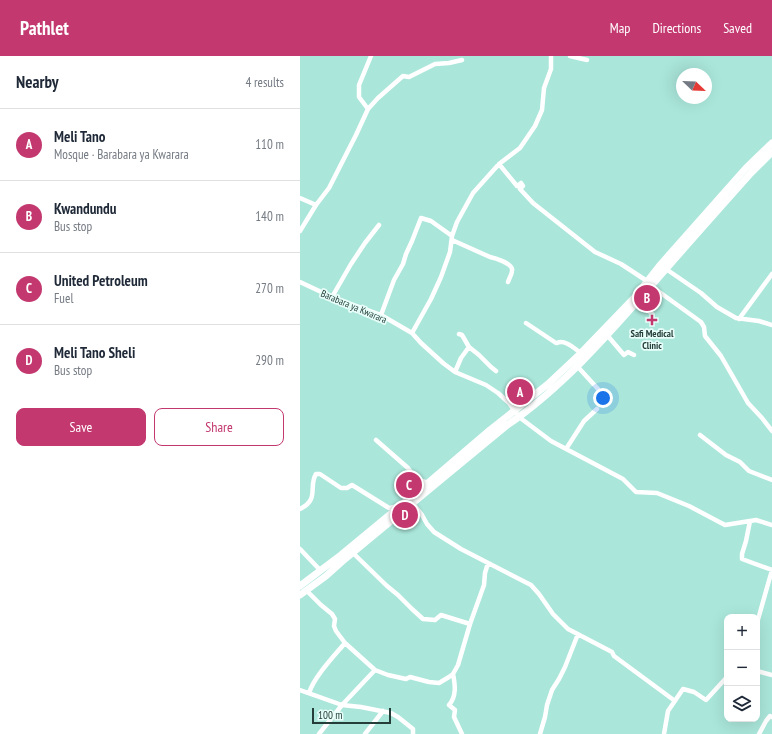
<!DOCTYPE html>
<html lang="en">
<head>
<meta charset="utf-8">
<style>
	:root { --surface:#fff; --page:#f2f2f3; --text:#1f2937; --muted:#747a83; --line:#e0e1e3; --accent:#c3386f }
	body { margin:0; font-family:"PT Sans Narrow",sans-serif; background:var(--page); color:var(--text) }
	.controls { position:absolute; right:12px; bottom:12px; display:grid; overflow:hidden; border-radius:8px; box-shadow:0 4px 16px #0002 }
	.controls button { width:36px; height:36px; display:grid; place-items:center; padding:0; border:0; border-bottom:1px solid var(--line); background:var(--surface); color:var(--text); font:20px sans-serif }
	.compass { position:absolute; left:376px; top:12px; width:36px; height:36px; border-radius:50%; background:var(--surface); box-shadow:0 4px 16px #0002; rotate:113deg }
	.scale { position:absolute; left:12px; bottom:10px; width:79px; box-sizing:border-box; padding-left:4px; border:2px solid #253e39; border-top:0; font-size:11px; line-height:14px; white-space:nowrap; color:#253e39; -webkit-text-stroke:3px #e7fef9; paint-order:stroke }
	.you { position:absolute; left:303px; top:342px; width:14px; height:14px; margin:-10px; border:3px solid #fff; border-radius:50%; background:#1a73e8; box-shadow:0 0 0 6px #1a73e833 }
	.badge { display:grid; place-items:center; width:26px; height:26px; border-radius:50%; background:var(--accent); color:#fff; font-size:13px; font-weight:700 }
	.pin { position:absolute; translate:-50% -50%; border:2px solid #fff; box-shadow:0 1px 4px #0006 }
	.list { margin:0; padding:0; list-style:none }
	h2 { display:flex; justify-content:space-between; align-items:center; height:52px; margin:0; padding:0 16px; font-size:17px }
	h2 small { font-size:13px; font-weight:400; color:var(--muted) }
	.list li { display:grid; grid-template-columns:26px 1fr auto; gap:12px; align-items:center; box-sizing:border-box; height:72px; padding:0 16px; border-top:1px solid var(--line) }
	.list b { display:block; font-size:15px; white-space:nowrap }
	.list p { margin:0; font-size:13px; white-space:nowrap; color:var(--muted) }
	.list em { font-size:13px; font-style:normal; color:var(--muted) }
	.actions { display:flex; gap:8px; padding:12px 16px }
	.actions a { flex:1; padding:9px 0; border:1px solid var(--accent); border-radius:8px; text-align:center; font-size:14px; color:var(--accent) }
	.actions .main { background:var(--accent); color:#fff }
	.icon { flex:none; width:22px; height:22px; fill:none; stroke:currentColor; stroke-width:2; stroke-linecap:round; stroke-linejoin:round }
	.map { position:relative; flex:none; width:472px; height:678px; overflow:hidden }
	header { display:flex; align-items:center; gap:24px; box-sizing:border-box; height:56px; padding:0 20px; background:var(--accent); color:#fff }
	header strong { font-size:19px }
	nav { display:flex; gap:22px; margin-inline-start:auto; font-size:14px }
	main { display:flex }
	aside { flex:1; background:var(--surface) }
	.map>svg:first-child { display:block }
</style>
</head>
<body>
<header>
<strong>Pathlet</strong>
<nav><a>Map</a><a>Directions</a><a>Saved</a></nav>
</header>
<main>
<aside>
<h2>Nearby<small>4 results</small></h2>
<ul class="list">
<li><span class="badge">A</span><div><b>Meli Tano</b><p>Mosque · Barabara ya Kwarara</p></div><em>110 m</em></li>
<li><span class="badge">B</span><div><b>Kwandundu</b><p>Bus stop</p></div><em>140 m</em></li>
<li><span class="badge">C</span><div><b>United Petroleum</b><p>Fuel</p></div><em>270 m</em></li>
<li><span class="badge">D</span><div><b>Meli Tano Sheli</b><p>Bus stop</p></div><em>290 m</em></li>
</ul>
<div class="actions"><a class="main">Save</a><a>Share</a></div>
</aside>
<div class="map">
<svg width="472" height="678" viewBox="0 0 472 678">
	<rect width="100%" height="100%" fill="#aae6da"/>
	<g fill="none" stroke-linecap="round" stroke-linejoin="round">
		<path stroke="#fff" stroke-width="4.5" d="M270,0L287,4
			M68,53L78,42L103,20L109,21L135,8L149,7L162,4
			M199,108L217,130L221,127L223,130L220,133L233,147L295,196L321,208L347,225L351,230L401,266L404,271L405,280L421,300L448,347L462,362L472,375
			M0,142L16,149
			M0,175L16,149L29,132L56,79L68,53L59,41V29L71,0
			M152,184L190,201C195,202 211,207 212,213C213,217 209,222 208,226
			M366,213L401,237L417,251L436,262L459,265L472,269
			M0,226L32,241L81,259L112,277L121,287L143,307L155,316L186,329L198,337L209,347L219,361L251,385L323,423L336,436L357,437L389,450L425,469L456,464L472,469
			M32,241L51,208L65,187L79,169
			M338,245L352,258
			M81,259L94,224L103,208L106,198L112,185L121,162L131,165L152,180
			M439,263L472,218
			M226,267L256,287H257C265,283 275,293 281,297
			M112,277L131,243L141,221L150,196L152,180L157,166L173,137L199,108L220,92L235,70L242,54L244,32L251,13V0
			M159,278L162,279L169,291L179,299L191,311L196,315
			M307,279L324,299L328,296L334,299
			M277,310L298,333
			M155,316L161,302L169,291
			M400,379L426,399L440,406L449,415L472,424
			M76,384L108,412L116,423L128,427
			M266,393L284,365L297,353
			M111,445L122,459L127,468L134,476L161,493L231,529L239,538L253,558L268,573L312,596L314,600L375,645
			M0,453C20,443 8,431 16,418H20L41,432H47L52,429L89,452H90L98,450
			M450,465L446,485L442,498V503L472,514
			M0,493L21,515
			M53,497L87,530L98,539L112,553L123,563L135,564L141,559L170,568
			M6,534L21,549L32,558L35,563L34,570L36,575L45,587L75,614L88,619L106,623L110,621L129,626L139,627L149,621L153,618L158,609L170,568L184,529L185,517L188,507
			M457,567L472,514
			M457,615L472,619
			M153,618C155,628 157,640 149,649L155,654L154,661L162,678
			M0,634L42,649L61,651L91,657L98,661L113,673V678
			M9,637C14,621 34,600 45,587
			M19,678L42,649L75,614
			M65,678L83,655
			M240,678L245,661L247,649L252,634L259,623L265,611L278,578
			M364,678L368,655L383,633L394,636L406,644L427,621
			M459,678L466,665L470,660L472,661"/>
		<path stroke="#fff" stroke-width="7" d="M0,530L41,499L128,427L190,374L248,328L281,297L335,241L361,208L446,112L472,87
			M0,539L26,520L45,503L206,370C262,332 308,279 352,229C385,191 418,154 451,117L472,96"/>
	</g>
	<path fill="#c3386f" stroke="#e7fef9" stroke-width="1.5" d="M350 258h4v4h4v4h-4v4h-4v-4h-4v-4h4z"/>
	<g text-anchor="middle" stroke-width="3.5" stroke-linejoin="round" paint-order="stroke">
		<g font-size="10" fill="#253e39" stroke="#e7fef9">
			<text transform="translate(54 250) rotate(23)" y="4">Barabara ya Kwarara</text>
		</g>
		<g font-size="10" font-weight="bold" fill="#253e39" stroke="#e7fef9">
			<text x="352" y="281">Safi Medical<tspan x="352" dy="12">Clinic</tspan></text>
		</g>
	</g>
</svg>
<div class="controls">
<button>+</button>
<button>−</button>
<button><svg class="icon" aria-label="layers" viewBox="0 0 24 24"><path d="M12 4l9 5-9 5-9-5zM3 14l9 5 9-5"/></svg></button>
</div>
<svg class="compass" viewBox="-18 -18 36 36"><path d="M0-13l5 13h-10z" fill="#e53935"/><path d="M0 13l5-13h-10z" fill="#747a83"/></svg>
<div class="scale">100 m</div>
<div class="you"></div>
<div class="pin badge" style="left:220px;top:336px">A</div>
<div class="pin badge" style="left:347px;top:242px">B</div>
<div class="pin badge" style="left:109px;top:429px">C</div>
<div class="pin badge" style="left:105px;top:459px">D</div>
</div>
</main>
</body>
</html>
